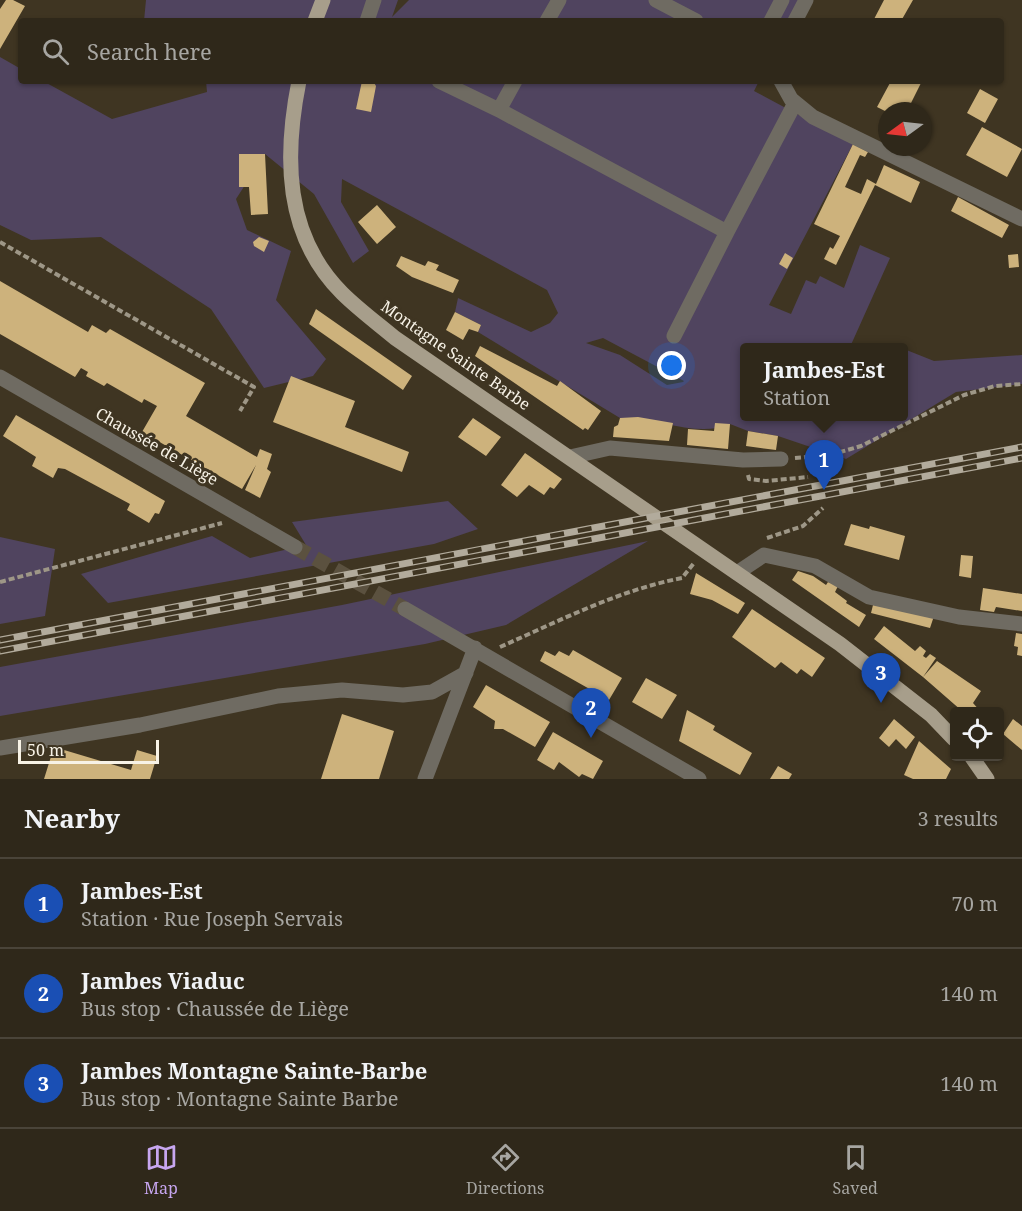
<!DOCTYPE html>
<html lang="en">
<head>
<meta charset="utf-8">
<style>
	:root { --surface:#2f281a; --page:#373023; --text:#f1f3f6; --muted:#a7a6a2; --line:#4a4439; --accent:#c7a6f0 }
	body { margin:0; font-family:"Noto Serif",serif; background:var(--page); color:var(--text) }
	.controls { position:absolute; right:18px; bottom:18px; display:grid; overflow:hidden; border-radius:6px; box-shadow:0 2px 4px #0004 }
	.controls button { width:54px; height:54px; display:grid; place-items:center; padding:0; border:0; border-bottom:2px solid var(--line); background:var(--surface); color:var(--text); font:30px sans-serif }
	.compass { position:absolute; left:878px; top:102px; width:54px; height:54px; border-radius:50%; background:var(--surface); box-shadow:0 2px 4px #0004; rotate:255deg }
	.scale { position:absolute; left:18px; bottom:15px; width:141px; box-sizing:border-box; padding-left:6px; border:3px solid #f7f2e6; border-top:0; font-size:16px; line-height:21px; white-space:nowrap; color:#f7f2e6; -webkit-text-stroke:4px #3f3522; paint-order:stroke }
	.you { position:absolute; left:672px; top:366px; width:21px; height:21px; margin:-15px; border:4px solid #fff; border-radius:50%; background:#1a73e8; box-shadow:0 0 0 9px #1a73e833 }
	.badge { display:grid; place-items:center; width:39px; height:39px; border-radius:50%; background:var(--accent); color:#fff; font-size:20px; font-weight:700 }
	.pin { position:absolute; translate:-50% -50px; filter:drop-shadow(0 2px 3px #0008) }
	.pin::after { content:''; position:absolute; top:32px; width:21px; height:18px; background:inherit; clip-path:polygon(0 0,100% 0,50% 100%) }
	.popup { position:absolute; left:740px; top:343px; width:168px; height:78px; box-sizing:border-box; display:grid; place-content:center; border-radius:6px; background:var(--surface); filter:drop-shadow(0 2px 4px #0005); font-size:20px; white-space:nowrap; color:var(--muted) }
	.popup b { font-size:22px; color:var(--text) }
	.popup::after { content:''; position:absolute; left:50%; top:100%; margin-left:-12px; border:12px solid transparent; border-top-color:var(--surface) }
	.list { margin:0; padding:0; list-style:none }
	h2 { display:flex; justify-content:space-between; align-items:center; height:78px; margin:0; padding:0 24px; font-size:26px }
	h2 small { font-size:20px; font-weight:400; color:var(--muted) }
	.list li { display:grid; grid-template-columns:39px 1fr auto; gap:18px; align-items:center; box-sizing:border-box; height:90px; padding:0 24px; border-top:2px solid var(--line) }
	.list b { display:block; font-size:22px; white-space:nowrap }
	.list p { margin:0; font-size:20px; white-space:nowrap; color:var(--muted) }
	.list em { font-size:20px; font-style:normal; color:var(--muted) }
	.icon { flex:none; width:33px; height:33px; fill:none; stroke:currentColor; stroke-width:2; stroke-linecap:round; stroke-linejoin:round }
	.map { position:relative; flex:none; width:1022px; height:779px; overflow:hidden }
	.search { position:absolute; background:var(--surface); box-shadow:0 2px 4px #0004; left:18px; right:18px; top:18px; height:66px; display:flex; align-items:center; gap:15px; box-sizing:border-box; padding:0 21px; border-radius:6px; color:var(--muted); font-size:22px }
	.sheet { height:348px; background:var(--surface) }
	nav { display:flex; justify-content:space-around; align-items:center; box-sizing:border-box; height:84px; border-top:2px solid var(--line); background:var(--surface); font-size:16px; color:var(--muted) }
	nav a { display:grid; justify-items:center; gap:3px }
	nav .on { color:var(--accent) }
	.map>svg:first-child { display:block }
</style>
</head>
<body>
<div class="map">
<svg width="1022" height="779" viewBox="0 0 1022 779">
	<rect width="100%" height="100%" fill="#3f3522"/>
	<path fill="#50445f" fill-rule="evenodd" d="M146,0H398L392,17L409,0H800L789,21H144Z
		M0,57L21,69V81H43L112,119L207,92L206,81H759L754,91L853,144L769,305L791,314L806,280L816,284L820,276L844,288L860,245L890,258L850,347L744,348V416H904V349L934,361L1022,355V384L956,392L846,459L778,436L748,431L730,424C695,439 659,416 620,418L478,332L481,325L455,312L458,298L531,332L550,323L558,313L547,290L342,179L341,202L369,251L353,263L314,194L265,154L236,199L247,230L291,251L276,300L326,359L313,376L264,388L211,309L101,237L31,240L0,225ZM603,338L684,381L683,382L667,385L620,355L586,343Z
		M448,501L478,529L434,544L108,603L81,574L212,536L250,558L306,545L292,522Z
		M0,537L55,549L45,616L0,624Z
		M648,541L506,625L425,644L0,716V667L342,605Z"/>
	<path fill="#cdb27c" d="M6,0H13L25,6L0,49V9Z
		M884,0H913L901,21H873Z
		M362,81H373L376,86L371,112L356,109Z
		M891,81H922L907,111L887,112L877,107Z
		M980,89L998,99L985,123L967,113Z
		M982,127L1022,149L1007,177L966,155Z
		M853,144L868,152L865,157L860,155L845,187L861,194L867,179L876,184L884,165L920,182L911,203L875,185L836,265L824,259L830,247L833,249L840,236L814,224Z
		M239,154H265L268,214L251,215L249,187H239Z
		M958,197L1009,225L1002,238L951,211Z
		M377,205L396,227L377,244L358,222Z
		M259,237L269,241L264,252L254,246L253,242Z
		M785,253L793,258L787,269L779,264Z
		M1018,254L1019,267L1009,268L1008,255Z
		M401,256L425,266L428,261L439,265L436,270L459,280L453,293L412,277L396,266Z
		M0,281L88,332L92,325L106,333L110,329L205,383L186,416L257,457L260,449L272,454L267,469L271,472L260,498L245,490L256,465L242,489L142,432L157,406L144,399L142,403L107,383L104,386L86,376L88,372L81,368L75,377L0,334Z
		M316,309L412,376L403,390L309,324Z
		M455,312L481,325L478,332L469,329L463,340L446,330Z
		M480,346L557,386L560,381L601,411L588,430L585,428L583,430L475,356Z
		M291,376L355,401L345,427L409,452L402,472L273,422Z
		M16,415L165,501L159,514L155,513L149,523L127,510L130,504L65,469L58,468L53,478L32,466L36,457L3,436Z
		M638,417L673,423L669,441L613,437L614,427L618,425L620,418Z
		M473,418L501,437L486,456L458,437Z
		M715,423L730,424L728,449L687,445L688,429L714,431Z
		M748,431L778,436L776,450L746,446Z
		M525,453L562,479L554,489L550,487L544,495L529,485L517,497L501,485Z
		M851,524L869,529L870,526L905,536L899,560L844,545Z
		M961,555L973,556L971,578L959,576Z
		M798,571L813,576L826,585L828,582L838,586L835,592L847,601L846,603L866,615L859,627L792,580Z
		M696,573L745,603L738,614L712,600L690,594Z
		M983,588L1022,594V611L996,607L994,612L980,610Z
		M874,601L934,616L930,628L871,613Z
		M752,609L825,658L812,677L801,669L797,674L781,662L775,668L732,637Z
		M884,626L915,651L920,646L926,651L923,656L926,658L930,654L936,658L923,677L874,639Z
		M1016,633L1022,634V656L1017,655L1018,647L1014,646Z
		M573,650L622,678L609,700L540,661L545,651L555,656L559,651L569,656Z
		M937,661L981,691L973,703L980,711H962L923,677Z
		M646,678L677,695L662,719L632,702Z
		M486,685L550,722L535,747L503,729H494L495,721L473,707Z
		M687,710L715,726L713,730L752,753L740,775L679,741Z
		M342,714L394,731L379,779H321Z
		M894,719L915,737L906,749L896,739L889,747L879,738Z
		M1013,719L1022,726V750L1003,734Z
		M553,732L603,761L593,779L582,774L579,777L559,762L554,770L537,760Z
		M919,741L951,769L946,779H913L904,775Z
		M54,747L131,770L137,750L157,756L150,779H44Z
		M778,766L792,774L789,779H770Z"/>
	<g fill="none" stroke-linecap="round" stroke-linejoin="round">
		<path stroke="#5b513f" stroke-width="15" stroke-dasharray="15 8" stroke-linecap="butt" d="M295,547L405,609"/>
		<path stroke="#9e9787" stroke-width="4" stroke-dasharray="6 3" stroke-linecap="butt" d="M0,242L254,387L240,411
			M795,458L830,455L861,446L964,395L995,386L1022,384
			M748,475L749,479L766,481L808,477
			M767,538L803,526L823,508
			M0,582L222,523
			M500,647C559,621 619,590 682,578L694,563"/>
		<path stroke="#6f6b62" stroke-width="15" d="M656,0L696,21
			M367,21L374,0
			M547,21L559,0
			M771,21L782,0
			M795,21L806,0
			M439,81L499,110L727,232L795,103
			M781,81L791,99L813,117L1022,219
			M499,110L515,81
			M674,336L727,232
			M0,377L295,547
			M570,457L610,448L743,460L781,459
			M737,573L764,555L815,566L869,597L959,617L1022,624
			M405,609L699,779
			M0,748L140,725L278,696L342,690L403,695L432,692L466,673
			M425,779L475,648"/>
		<path stroke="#a79e8b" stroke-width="15" d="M315,21L323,0
			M299,81C284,156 284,235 342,293C358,309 377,323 395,338L840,644L931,715L954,739
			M971,756L987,779"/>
		<g stroke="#b2ab9c" stroke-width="7">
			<path id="rail" d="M0,640L1022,447
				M0,651L1022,458"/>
		</g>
		<use href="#rail" stroke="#3f3522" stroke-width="4.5" stroke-dasharray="14" stroke-linecap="butt"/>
	</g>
	<g text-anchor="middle" stroke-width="6" stroke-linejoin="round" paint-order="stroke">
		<g font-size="16" fill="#f7f2e6" stroke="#3f3522">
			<text transform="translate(456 355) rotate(35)" y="6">Montagne Sainte Barbe</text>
			<text transform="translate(157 446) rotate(30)" y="6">Chaussée de Liège</text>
		</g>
	</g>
</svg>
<div class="controls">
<button><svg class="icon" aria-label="locate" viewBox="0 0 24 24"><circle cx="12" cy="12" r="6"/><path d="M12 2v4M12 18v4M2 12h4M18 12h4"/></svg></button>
</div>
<svg class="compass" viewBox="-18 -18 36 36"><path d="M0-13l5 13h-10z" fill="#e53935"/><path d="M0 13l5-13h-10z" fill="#a7a6a2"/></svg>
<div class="scale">50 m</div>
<div class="you"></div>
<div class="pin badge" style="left:824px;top:490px;background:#1a4fb4">1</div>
<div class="popup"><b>Jambes-Est</b>Station</div>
<div class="pin badge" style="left:591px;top:738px;background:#1a4fb4">2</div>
<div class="pin badge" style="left:881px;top:703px;background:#1a4fb4">3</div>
<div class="search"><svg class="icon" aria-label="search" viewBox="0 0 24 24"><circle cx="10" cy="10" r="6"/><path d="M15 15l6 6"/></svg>Search here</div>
</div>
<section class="sheet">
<h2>Nearby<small>3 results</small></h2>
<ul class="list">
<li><span class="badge" style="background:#1a4fb4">1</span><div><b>Jambes-Est</b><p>Station · Rue Joseph Servais</p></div><em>70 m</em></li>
<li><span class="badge" style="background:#1a4fb4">2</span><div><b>Jambes Viaduc</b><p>Bus stop · Chaussée de Liège</p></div><em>140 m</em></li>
<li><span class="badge" style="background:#1a4fb4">3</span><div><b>Jambes Montagne Sainte-Barbe</b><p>Bus stop · Montagne Sainte Barbe</p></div><em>140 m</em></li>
</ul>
</section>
<nav>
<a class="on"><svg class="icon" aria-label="map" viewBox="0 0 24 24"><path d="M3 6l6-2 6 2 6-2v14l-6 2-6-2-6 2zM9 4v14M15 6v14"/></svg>Map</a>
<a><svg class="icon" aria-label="directions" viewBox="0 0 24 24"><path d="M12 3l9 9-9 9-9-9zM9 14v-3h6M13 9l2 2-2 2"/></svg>Directions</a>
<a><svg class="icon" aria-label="saved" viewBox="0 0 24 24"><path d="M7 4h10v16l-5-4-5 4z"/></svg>Saved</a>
</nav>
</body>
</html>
